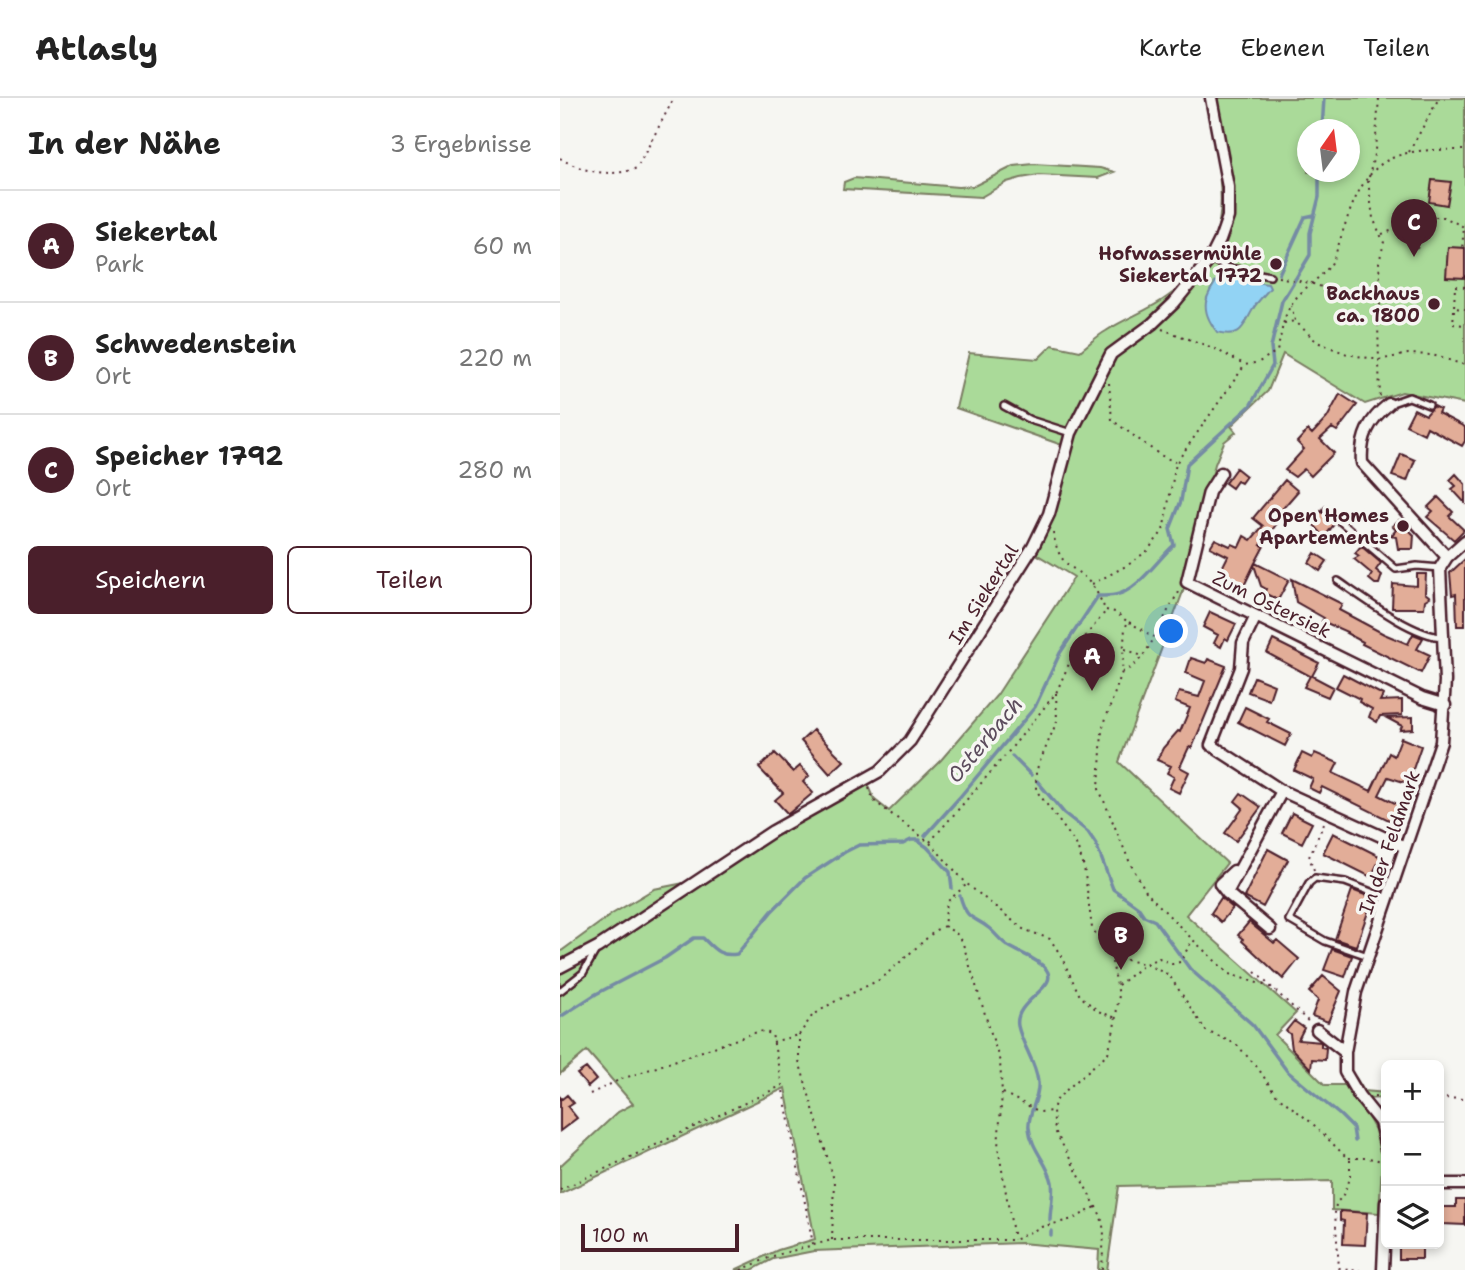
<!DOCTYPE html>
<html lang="de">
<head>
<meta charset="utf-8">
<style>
	:root { --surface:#fff; --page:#f6f6f6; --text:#222; --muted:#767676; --line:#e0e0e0; --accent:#4a1f2b }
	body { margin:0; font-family:"Shantell Sans",sans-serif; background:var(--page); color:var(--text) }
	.controls { position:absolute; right:21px; bottom:21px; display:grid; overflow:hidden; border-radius:10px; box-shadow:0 4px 10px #0003 }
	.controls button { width:63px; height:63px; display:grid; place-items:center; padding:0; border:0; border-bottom:2px solid var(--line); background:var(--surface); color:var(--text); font:35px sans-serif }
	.compass { position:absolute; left:737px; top:21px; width:63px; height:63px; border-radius:50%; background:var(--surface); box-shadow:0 4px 10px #0003; rotate:14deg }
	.scale { position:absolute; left:21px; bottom:18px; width:158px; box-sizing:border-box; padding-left:7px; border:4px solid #4a1f2b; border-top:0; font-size:19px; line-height:24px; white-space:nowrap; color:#4a1f2b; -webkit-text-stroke:5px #f6f6f2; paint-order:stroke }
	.you { position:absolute; left:612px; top:534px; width:24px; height:24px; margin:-18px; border:5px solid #fff; border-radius:50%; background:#1a73e8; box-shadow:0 0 0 10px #1a73e833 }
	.badge { display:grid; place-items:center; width:46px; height:46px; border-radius:50%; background:var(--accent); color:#fff; font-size:23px; font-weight:700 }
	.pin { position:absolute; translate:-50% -58px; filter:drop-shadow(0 2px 4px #0008) }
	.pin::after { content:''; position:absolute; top:37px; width:24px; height:21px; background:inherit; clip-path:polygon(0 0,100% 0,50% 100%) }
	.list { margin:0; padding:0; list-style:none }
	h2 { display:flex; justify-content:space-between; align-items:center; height:91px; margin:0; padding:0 28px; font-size:30px }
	h2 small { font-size:23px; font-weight:400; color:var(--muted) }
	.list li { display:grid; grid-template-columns:46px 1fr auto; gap:21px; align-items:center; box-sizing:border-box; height:112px; padding:0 28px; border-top:2px solid var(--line) }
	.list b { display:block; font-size:26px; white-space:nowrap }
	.list p { margin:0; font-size:23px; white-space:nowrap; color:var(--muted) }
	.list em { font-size:23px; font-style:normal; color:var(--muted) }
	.actions { display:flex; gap:14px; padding:21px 28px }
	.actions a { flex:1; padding:16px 0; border:2px solid var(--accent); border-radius:10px; text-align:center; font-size:24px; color:var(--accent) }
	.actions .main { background:var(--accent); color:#fff }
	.icon { flex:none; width:38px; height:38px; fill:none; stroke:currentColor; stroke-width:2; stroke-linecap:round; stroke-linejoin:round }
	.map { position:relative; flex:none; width:905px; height:1172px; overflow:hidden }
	header { display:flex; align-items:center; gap:42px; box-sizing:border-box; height:98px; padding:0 35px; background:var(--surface); border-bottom:2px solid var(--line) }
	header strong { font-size:33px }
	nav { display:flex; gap:38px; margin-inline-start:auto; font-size:24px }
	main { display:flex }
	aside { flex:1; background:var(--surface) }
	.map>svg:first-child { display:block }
</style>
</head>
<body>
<header>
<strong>Atlasly</strong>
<nav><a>Karte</a><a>Ebenen</a><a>Teilen</a></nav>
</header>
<main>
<aside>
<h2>In der Nähe<small>3 Ergebnisse</small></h2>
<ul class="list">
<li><span class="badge">A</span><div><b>Siekertal</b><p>Park</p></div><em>60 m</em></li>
<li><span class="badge">B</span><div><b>Schwedenstein</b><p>Ort</p></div><em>220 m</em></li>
<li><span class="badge">C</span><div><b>Speicher 1792</b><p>Ort</p></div><em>280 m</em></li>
</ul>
<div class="actions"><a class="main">Speichern</a><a>Teilen</a></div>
</aside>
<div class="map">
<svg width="905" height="1172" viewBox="0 0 905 1172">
	<rect width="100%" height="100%" fill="#f6f6f2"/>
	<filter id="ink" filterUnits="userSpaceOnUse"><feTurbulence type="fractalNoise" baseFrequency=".0143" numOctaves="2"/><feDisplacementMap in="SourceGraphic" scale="14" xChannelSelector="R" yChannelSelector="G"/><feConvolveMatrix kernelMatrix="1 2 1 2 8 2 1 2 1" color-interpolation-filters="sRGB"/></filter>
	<g filter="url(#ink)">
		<path fill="#aada99" stroke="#7a7c62" stroke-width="2" fill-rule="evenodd" d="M646,0H905V306L842,294L805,306L723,256L708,293L671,328L676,334L664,344L655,366L624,491L559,664L667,765L626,817L736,915L715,937L765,987H787L796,980L804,993L826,995V1000L798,1001L820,1041L823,1050L819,1115L772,1112V1083L559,1088L547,1172H538L539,1152L460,1145L254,1153L213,1161L192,1172H175L218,1152L255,1141L225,990L0,1096V1068L58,1014L73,1006L27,953L0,976V854L52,816L94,791L124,785L211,731L305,679L315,702L329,713L381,662L437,597L514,479L473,454L494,401L502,347L396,310L409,255L478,261L492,247L520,253C529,246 537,238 546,233C565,220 588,213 607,199C685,146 659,78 646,0ZM748,32H790V74H748Z
			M474,66L540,70L554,74L538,80L479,77L461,80L447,84L421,99L283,91L284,84L294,80L398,89L414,88L454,68Z"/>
		<path fill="#92d3f4" stroke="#758ba4" stroke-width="2" d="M661,177C677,178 692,184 708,186L710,190C705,196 699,202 695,208C683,226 684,241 657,234C639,211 644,198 661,177Z"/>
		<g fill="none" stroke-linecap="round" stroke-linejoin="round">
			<path stroke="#758ba4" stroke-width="3.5" d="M762,32L764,0
				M719,176L745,119L754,117
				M452,658L471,677
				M477,683L504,715L528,734L536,746L553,791L578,809L584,818L595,823L630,871L693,927L727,973L780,1017L793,1030L795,1043
				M365,738L399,700L475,609L500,555L538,498C544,498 550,498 555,497C578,493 597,462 614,447L610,431L621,403L627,366L690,308L713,267L711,249L722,203L750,157V135L759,99V74
				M358,743L367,749L390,774L392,790
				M400,798C408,825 412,816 430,831C437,837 442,845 450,849C460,855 478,861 486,871C501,890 453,902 458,928C462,947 476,964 478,984C480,1000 467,1017 469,1030C471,1051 488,1065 492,1084C494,1096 490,1110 490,1122
				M0,919L36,896L105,860L134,840H143C154,851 160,859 177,856L212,813L245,780L285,754L299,747L343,746L351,742H360
				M491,1133V1137"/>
		</g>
		<path fill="#e2ad98" stroke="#4a1f2b" stroke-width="2" d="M872,82L891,84L887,107L869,104Z
			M888,149L905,150V180L886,179Z
			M780,296L797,307L777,333L772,330L760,341L774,355L751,378L744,371L735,379L725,372L744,351L737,344L748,332L752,336L767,320Z
			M874,308L880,311L878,315L905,329V343L902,348L867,329L864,336L846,327L854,311L866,317Z
			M841,356L855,362L847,383L832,378Z
			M676,370L686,378L681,385L677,383L672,390L665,385Z
			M896,376L905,386V405L892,391L896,388L890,382Z
			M725,382L738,393L717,417L721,420L701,447L704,448L695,465L729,482L718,502L704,495L706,491L701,488L694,467L681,494L657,480L668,458L650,449L655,441L670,448L672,446L679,449L684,438L691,442L703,428L693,420Z
			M878,399L893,414L889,418L904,432L894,442L867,419L873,413L868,409Z
			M761,413L775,425L766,437L762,436L753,426Z
			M839,422L854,437L853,451H838L836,439L831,438L836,432L832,428Z
			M801,448L821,465L816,472L822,477L819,486H815L809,481L812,476L794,461L799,458L795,455Z
			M755,455L767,463L760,473L749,465Z
			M905,461V528H897L896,496L892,497L890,475Z
			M857,476H866L865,495L870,499L865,502L864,510H832L833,486L857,488Z
			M732,481L782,506L779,512L824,536L848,546L853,536L863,540L857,551L870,557L861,575L802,546L803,544L786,535L787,534L762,523L764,520L736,504Z
			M650,514L676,526L668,542L665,540L661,549L654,545L658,537L643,529Z
			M713,542L759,565L752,578L773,589L768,599L744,589L750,578L707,555Z
			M631,560L646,565L648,561L666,568L632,650L629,649L620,669L629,674L619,695L609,690L614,679L607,675L611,668L597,662L603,650L618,633L620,634L630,610L615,604L619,594L639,599L645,583L626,575Z
			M783,576L823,597L820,603L842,602V617L820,618L817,624L809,619L812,611L799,604L800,601L776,589Z
			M694,579L714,587L709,602L688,594Z
			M685,609L709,621L707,624L731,636L725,648L678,624Z
			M853,619V631L840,632L842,628L827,620Z
			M253,632L284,663L270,676L241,643Z
			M841,640L861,648L852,674H853L850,686L828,679L819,697L845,710L837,726L762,689L759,695L749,690L753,681L734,672L742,655L752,660L755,655L778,665L773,675L811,693L829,655L834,658Z
			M215,655L233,674L240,668L249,678L243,684L253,695L228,716L215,702L223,695L199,670Z
			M681,695L701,709L676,743L665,735L683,710L675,703Z
			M732,715L752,725L742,745L722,735Z
			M773,735L821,759L811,779L763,755Z
			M708,751L728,762L703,809L684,799Z
			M792,792L813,800L796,848L775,841Z
			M661,800L673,810L661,824L651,815Z
			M689,824L714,845L717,842L739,861L723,881L682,843L683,841L678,837Z
			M772,851L792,858L785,879L764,872Z
			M763,878L781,893L768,924L752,918L758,902L749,894Z
			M734,923L744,930L738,942L761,944V949L766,950L765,962L752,961L751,971L732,951L730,936L726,933Z
			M26,970L36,982L28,989L17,976Z
			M7,997L14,1005L8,1009L17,1020L0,1033V999L2,1001Z
			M896,1102H905V1127L882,1126V1109H896Z
			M780,1113L807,1115L805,1147L783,1146L784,1123L780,1122Z
			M839,1146H862V1161H839Z"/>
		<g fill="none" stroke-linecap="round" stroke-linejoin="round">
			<g stroke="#4a1f2b" stroke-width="10">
				<path id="service" d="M651,160L664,169L710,178
					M829,306L849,299L869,307
					M444,308L470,322L511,335
					M767,412L836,471L857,468L880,470
					M778,483C803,500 853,538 883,539
					M808,858L765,843L729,822L749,785L755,780L785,784L827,800
					M0,893L23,875L36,852"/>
			</g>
			<g stroke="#4a1f2b" stroke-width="15">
				<path id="minor" d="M829,306C809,322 800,339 802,365L887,459
					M661,375L649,394L627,484L862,600L885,607
					M696,518L683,545L681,570L651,647L722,693L845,749
					M674,773L660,786L667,795L710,831
					M667,795L722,693
					M0,869L38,849L213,733L320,673L350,643L473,449L489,416L511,335L551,256L592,226L614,205L651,160L660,142L668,119V89L651,0
					M757,932L785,954
					M826,1051L820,1024L799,998L785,974V954L796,894L881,644L885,583L880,470L887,459L905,443
					M879,1086H905
					M823,1172L826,1104"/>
			</g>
			<path stroke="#4a1f2b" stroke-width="2" stroke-dasharray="2 5" stroke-linecap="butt" d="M849,54L879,0
				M0,60C22,74 52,80 77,70L114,0
				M809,79L815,52L819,0
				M808,83L813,120L824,145L819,164L821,196L818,226L820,301
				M822,136L871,119H884L904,129L902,150
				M859,142L857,151H853L859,142L860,123
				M718,179L750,185L768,191L821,196
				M905,189L895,188L894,210L905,211
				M731,207L735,223L757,244L787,256L819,262L848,256L872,257L905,267
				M894,212L893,226L905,227
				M724,225L735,223
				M602,231L653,250L684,266
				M549,285L552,322L600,357L615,364
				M493,434C500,472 510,463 531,486C537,493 541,503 545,511
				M532,486L568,467L587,453L603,433L616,365L685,267L699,264L717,253C722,236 722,219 733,204C744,188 763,180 773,163C785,131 795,77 830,61C852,50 881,52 905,52
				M546,512L555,514L568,524L565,530L562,574L542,632L539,691L570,765L587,795L633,842L669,876L713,890
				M569,524L594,539
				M565,551L582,558
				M562,574C590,565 602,516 620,493
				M496,595L497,623L476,673V692L516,746L524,769L532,830L551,859L559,897L554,931L548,955L503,995L495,1004L493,1013L495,1033L541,1118L544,1133L542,1172
				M309,690L314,703L370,745L407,786L463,831L490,841L500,856L520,898L538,913L556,920
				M370,744L449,653L496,595L516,550L546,513
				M754,772L749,759L765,723
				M384,828L396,835L403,846L440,964L442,995L438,1049L454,1141
				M552,859L585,866L609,877L646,933L676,946L698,970L715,996L752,1025L787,1060H809L826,1064
				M695,874L749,924
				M558,887L585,866L599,860L612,866L620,864L632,843
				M213,944L238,937
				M443,995L480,1014L493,1013
				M30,996L59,982L200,933L212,936L253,1146
				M814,998L826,999
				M879,1000L905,1001
				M790,1062V1081L782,1099L776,1105L775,1115L779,1170L800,1172
				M0,1092L221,988
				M272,1142L274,1082L239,963V937L252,918L272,905L321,881L376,832L384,828L387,804L407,786
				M181,1172L213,1158L272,1142H454L481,1129L513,1121L536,1109"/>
			<use href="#service" stroke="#f6f6f2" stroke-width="5"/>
			<use href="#minor" stroke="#f6f6f2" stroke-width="10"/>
		</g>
	</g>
	<g fill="#4a1f2b" stroke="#f6f6f2" stroke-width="2.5">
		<circle cx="716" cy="166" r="7"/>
		<circle cx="874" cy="206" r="7"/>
		<circle cx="843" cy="428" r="7"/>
	</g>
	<g text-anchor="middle" stroke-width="7" stroke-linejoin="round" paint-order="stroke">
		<g font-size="19" font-weight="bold" fill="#4a1f2b" stroke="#f6f6f2" text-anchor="end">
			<text x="702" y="162">Hofwassermühle<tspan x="702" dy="22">Siekertal 1772</tspan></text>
			<text x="860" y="202">Backhaus<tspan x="860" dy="22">ca. 1800</tspan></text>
			<text x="829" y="424">Open Homes<tspan x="829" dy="22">Apartements</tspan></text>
		</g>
		<g font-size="19" fill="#4a1f2b" stroke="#f6f6f2">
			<text transform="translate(423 496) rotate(-58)" y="7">Im Siekertal</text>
			<text transform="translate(712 506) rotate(26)" y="7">Zum Ostersiek</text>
			<text transform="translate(829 744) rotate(-71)" y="7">In der Feldmark</text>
		</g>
		<g font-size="21" font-style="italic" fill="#5c4c5d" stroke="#f6f6f2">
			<text transform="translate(425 642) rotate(-50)" y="7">Osterbach</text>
		</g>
	</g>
</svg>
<div class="controls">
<button>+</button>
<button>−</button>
<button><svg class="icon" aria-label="layers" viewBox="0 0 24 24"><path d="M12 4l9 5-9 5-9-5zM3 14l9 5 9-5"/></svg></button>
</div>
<svg class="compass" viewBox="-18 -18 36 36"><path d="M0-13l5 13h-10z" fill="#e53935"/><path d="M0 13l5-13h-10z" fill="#767676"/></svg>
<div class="scale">100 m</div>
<div class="you"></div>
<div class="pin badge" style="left:532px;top:593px">A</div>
<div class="pin badge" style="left:561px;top:872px">B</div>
<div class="pin badge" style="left:854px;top:159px">C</div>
</div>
</main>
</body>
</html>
